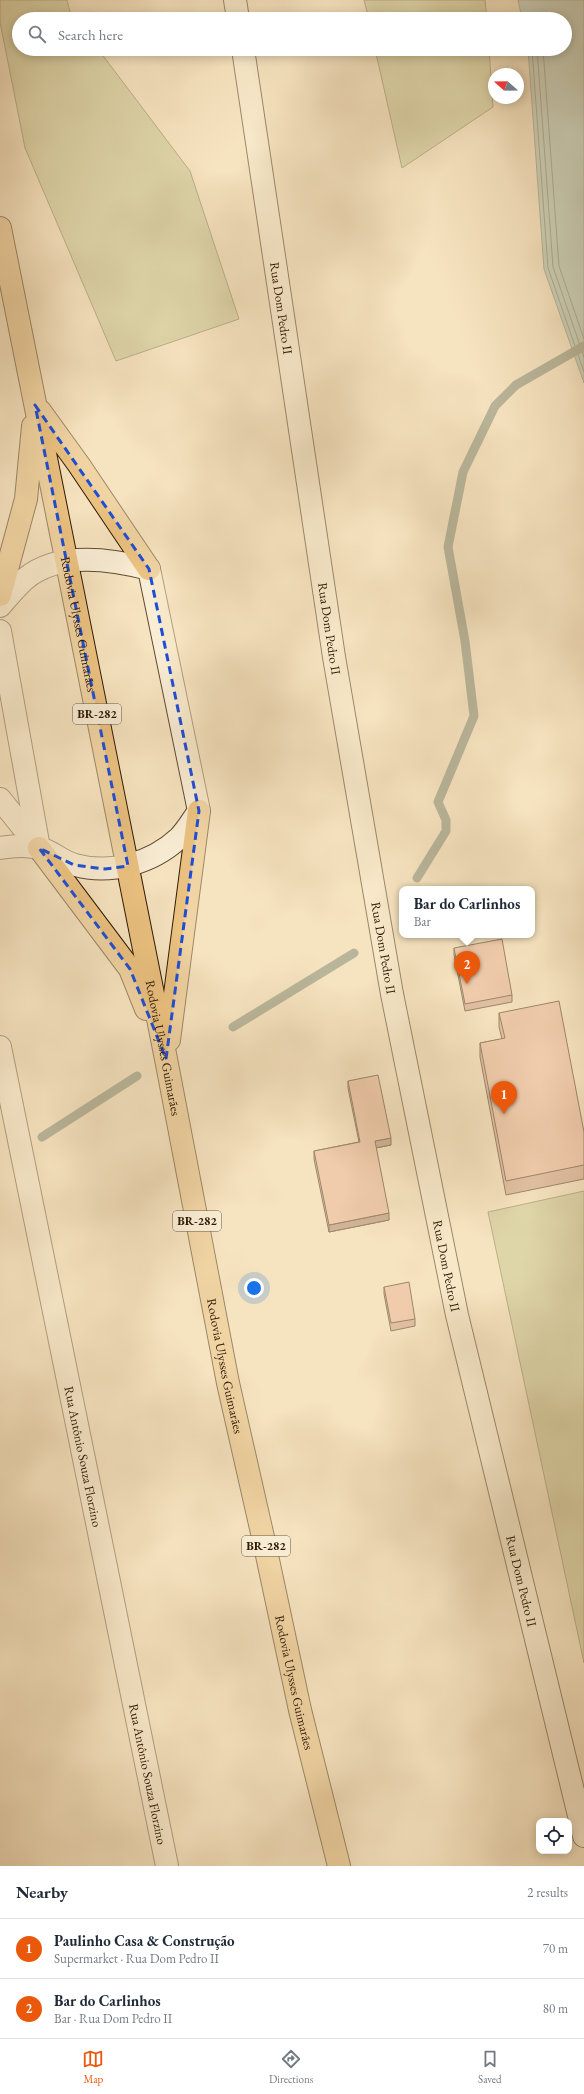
<!DOCTYPE html>
<html lang="en">
<head>
<meta charset="utf-8">
<style>
	:root { --surface:#fff; --page:#f6f6f7; --text:#1f2937; --muted:#747a83; --line:#e0e1e3; --accent:#ea580c }
	body { margin:0; font-family:"EB Garamond",serif; background:var(--page); color:var(--text) }
	.controls { position:absolute; right:12px; bottom:12px; display:grid; overflow:hidden; border-radius:8px; box-shadow:0 2px 10px #0003 }
	.controls button { width:36px; height:36px; display:grid; place-items:center; padding:0; border:0; border-bottom:1px solid var(--line); background:var(--surface); color:var(--text); font:20px sans-serif }
	.compass { position:absolute; left:488px; top:68px; width:36px; height:36px; border-radius:50%; background:var(--surface); box-shadow:0 2px 10px #0003; rotate:290deg }
	.you { position:absolute; left:254px; top:1288px; width:14px; height:14px; margin:-10px; border:3px solid #fff; border-radius:50%; background:#1a73e8; box-shadow:0 0 0 6px #1a73e833 }
	.badge { display:grid; place-items:center; width:26px; height:26px; border-radius:50%; background:var(--accent); color:#fff; font-size:13px; font-weight:700 }
	.pin { position:absolute; translate:-50% -33px; filter:drop-shadow(0 1px 2px #0008) }
	.pin::after { content:''; position:absolute; top:21px; width:14px; height:12px; background:inherit; clip-path:polygon(0 0,100% 0,50% 100%) }
	.popup { position:absolute; left:399px; top:886px; width:136px; height:52px; box-sizing:border-box; display:grid; place-content:center; border-radius:8px; background:var(--surface); filter:drop-shadow(0 1px 3px #0005); font-size:13px; white-space:nowrap; color:var(--muted) }
	.popup b { font-size:15px; color:var(--text) }
	.popup::after { content:''; position:absolute; left:50%; top:100%; margin-left:-8px; border:8px solid transparent; border-top-color:var(--surface) }
	.list { margin:0; padding:0; list-style:none }
	h2 { display:flex; justify-content:space-between; align-items:center; height:52px; margin:0; padding:0 16px; font-size:17px }
	h2 small { font-size:13px; font-weight:400; color:var(--muted) }
	.list li { display:grid; grid-template-columns:26px 1fr auto; gap:12px; align-items:center; box-sizing:border-box; height:60px; padding:0 16px; border-top:1px solid var(--line) }
	.list b { display:block; font-size:15px; white-space:nowrap }
	.list p { margin:0; font-size:13px; white-space:nowrap; color:var(--muted) }
	.list em { font-size:13px; font-style:normal; color:var(--muted) }
	.icon { flex:none; width:22px; height:22px; fill:none; stroke:currentColor; stroke-width:2; stroke-linecap:round; stroke-linejoin:round }
	.map { position:relative; flex:none; width:584px; height:1866px; overflow:hidden }
	.search { position:absolute; background:var(--surface); box-shadow:0 2px 10px #0003; left:12px; right:12px; top:12px; height:44px; display:flex; align-items:center; gap:10px; box-sizing:border-box; padding:0 14px; border-radius:22px; color:var(--muted); font-size:15px }
	.sheet { height:172px; background:var(--surface) }
	nav { display:flex; justify-content:space-around; align-items:center; box-sizing:border-box; height:56px; border-top:1px solid var(--line); background:var(--surface); font-size:11px; color:var(--muted) }
	nav a { display:grid; justify-items:center; gap:2px }
	nav .on { color:var(--accent) }
	.map>svg:first-child { display:block }
</style>
</head>
<body>
<div class="map">
<svg width="584" height="1866" viewBox="0 0 584 1866">
	<rect width="100%" height="100%" fill="#f6e3bf"/>
	<filter id="stains"><feTurbulence type="fractalNoise" baseFrequency=".005" numOctaves="4"/><feColorMatrix values="0 0 0 0 .2 0 0 0 0 .09 0 0 0 0 .02 0 0 0 .5 -.17"/></filter>
	<radialGradient id="worn" r=".72"><stop offset=".6" stop-color="#630" stop-opacity="0"/><stop offset="1" stop-color="#630" stop-opacity=".3"/></radialGradient>
	<path fill="#c0c38f" stroke="#766e49" d="M0,0H67L70,12L75,19H19V49H98L190,171L239,319L116,361L25,148L0,22Z
		M364,0H485L487,19H369Z
		M375,49H489L493,107L402,168Z
		M584,1191V1663L488,1212Z"/>
	<path fill="#9dbeb5" stroke="#707c6e" d="M518,0H584V383L544,269L528,49H565V19H522Z"/>
	<g fill="none" stroke-linecap="round" stroke-linejoin="round">
		<path stroke="#656b5c" stroke-width="1" d="M532,49L548,268L584,372
			M537,49L553,267L584,357
			M543,49L559,266L584,339"/>
		<path stroke="#707c6e" stroke-width="9" d="M417,878L446,831V820L438,802L474,716L465,641L448,547L463,472L495,406L516,385L584,346
			M233,1027L354,953
			M42,1137L137,1076"/>
		<g stroke="#5f4b32" stroke-width="24">
			<g id="street">
				<path d="M0,606C8,597 16,587 25,579C58,551 111,559 149,569L199,811C193,819 187,830 179,838C152,863 111,875 75,865C62,862 52,851 39,848C27,845 12,846 0,848"/>
				<path d="M0,631L39,848"/>
				<path d="M0,799L38,846"/>
				<path id="s1" d="M0,1047L167,1866"/>
			</g>
		</g>
		<g stroke="#2d1803" stroke-width="24">
			<g id="secondary">
				<path d="M235,0L238,19"/>
				<path id="s2" d="M243,49L334,657L392,994L457,1315L584,1836"/>
			</g>
		</g>
		<g stroke="#2d1803" stroke-width="24">
			<g id="highway">
				<path id="s3" d="M0,228L166,1059L228,1383L265,1546L300,1710L339,1866"/>
				<path d="M40,411L79,465L149,569"/>
				<path d="M0,595L26,499L33,426"/>
				<path d="M39,848L130,969L146,1009"/>
				<path d="M169,1040L199,811"/>
			</g>
		</g>
		<use href="#street" stroke="#f9edd5" stroke-width="22"/>
		<use href="#secondary" stroke="#f9edd5" stroke-width="22"/>
		<use href="#highway" stroke="#ebc280" stroke-width="22"/>
	</g>
	<path fill="#ca9680" stroke="#2d1803" d="M454,948L512,995V1002L465,1011L454,955Z
		M499,1013L584,1132V1179L506,1195L480,1057V1043L502,1039L499,1027Z
		M348,1081L391,1145L376,1148L389,1220L329,1232L314,1159V1151L359,1142L348,1088Z
		M384,1287L415,1319V1326L391,1331L384,1294Z"/>
	<path fill="#a47a68" stroke="#2d1803" d="M391,1138V1145L375,1148V1141Z
		M389,1213V1220L329,1232V1225Z"/>
	<path fill="#ebaf95" stroke="#2d1803" d="M502,939L512,995L465,1004L454,948Z
		M559,1001L584,1132V1165L506,1181L480,1043L505,1038L499,1013Z
		M378,1075L391,1138L375,1141L389,1213L329,1225L314,1151L360,1142L348,1081Z
		M409,1282L415,1319L391,1323L384,1287Z"/>
	<path d="M0 0H584V1866H0ZM35,405L149,569L199,811L166,1059L130,969L39,848L74,865L105,869L128,866Z" fill="#f6e3bf" fill-opacity=".55" fill-rule="evenodd"/>
	<path fill="none" stroke="#1d4ed8" stroke-width="3" stroke-dasharray="8 5" stroke-linejoin="round" d="M35,405L149,569L199,811L166,1059L130,969L39,848L74,865L105,869L128,866Z"/>
	<g text-anchor="middle" stroke-width="3" stroke-linejoin="round" paint-order="stroke">
		<g fill="#f9edd5" stroke="#6a5842" stroke-width="1">
			<rect x="73" y="704" width="48" height="20" rx="3"/>
			<rect x="173" y="1211" width="48" height="20" rx="3"/>
			<rect x="242" y="1536" width="48" height="20" rx="3"/>
		</g>
		<g font-size="12" font-weight="bold" fill="#2d1803">
			<text x="97" y="718">BR-282</text>
			<text x="197" y="1225">BR-282</text>
			<text x="266" y="1550">BR-282</text>
		</g>
		<g font-size="13" fill="#2d1803" stroke="#f9edd5">
			<text dy="5" stroke="none"><textPath href="#s2" startOffset="262">Rua Dom Pedro II</textPath></text>
			<text dy="5" stroke="none"><textPath href="#s3" startOffset="404">Rodovia Ulysses Guimarães</textPath></text>
			<text dy="5" stroke="none"><textPath href="#s2" startOffset="586">Rua Dom Pedro II</textPath></text>
			<text dy="5" stroke="none"><textPath href="#s2" startOffset="910">Rua Dom Pedro II</textPath></text>
			<text dy="5" stroke="none"><textPath href="#s3" startOffset="836">Rodovia Ulysses Guimarães</textPath></text>
			<text dy="5" stroke="none"><textPath href="#s2" startOffset="1234">Rua Dom Pedro II</textPath></text>
			<text dy="5" stroke="none"><textPath href="#s3" startOffset="1160">Rodovia Ulysses Guimarães</textPath></text>
			<text dy="5" stroke="none"><textPath href="#s1" startOffset="418">Rua Antônio Souza Florzino</textPath></text>
			<text dy="5" stroke="none"><textPath href="#s2" startOffset="1558">Rua Dom Pedro II</textPath></text>
			<text dy="5" stroke="none"><textPath href="#s3" startOffset="1484">Rodovia Ulysses Guimarães</textPath></text>
			<text dy="5" stroke="none"><textPath href="#s1" startOffset="742">Rua Antônio Souza Florzino</textPath></text>
		</g>
	</g>
	<rect width="100%" height="100%" filter="url(#stains)"/>
	<rect width="100%" height="100%" fill="url(#worn)"/>
</svg>
<div class="controls">
<button><svg class="icon" aria-label="locate" viewBox="0 0 24 24"><circle cx="12" cy="12" r="6"/><path d="M12 2v4M12 18v4M2 12h4M18 12h4"/></svg></button>
</div>
<svg class="compass" viewBox="-18 -18 36 36"><path d="M0-13l5 13h-10z" fill="#e53935"/><path d="M0 13l5-13h-10z" fill="#747a83"/></svg>
<div class="you"></div>
<div class="pin badge" style="left:504px;top:1114px">1</div>
<div class="pin badge" style="left:467px;top:984px">2</div>
<div class="popup"><b>Bar do Carlinhos</b>Bar</div>
<div class="search"><svg class="icon" aria-label="search" viewBox="0 0 24 24"><circle cx="10" cy="10" r="6"/><path d="M15 15l6 6"/></svg>Search here</div>
</div>
<section class="sheet">
<h2>Nearby<small>2 results</small></h2>
<ul class="list">
<li><span class="badge">1</span><div><b>Paulinho Casa &amp; Construção</b><p>Supermarket · Rua Dom Pedro II</p></div><em>70 m</em></li>
<li><span class="badge">2</span><div><b>Bar do Carlinhos</b><p>Bar · Rua Dom Pedro II</p></div><em>80 m</em></li>
</ul>
</section>
<nav>
<a class="on"><svg class="icon" aria-label="map" viewBox="0 0 24 24"><path d="M3 6l6-2 6 2 6-2v14l-6 2-6-2-6 2zM9 4v14M15 6v14"/></svg>Map</a>
<a><svg class="icon" aria-label="directions" viewBox="0 0 24 24"><path d="M12 3l9 9-9 9-9-9zM9 14v-3h6M13 9l2 2-2 2"/></svg>Directions</a>
<a><svg class="icon" aria-label="saved" viewBox="0 0 24 24"><path d="M7 4h10v16l-5-4-5 4z"/></svg>Saved</a>
</nav>
</body>
</html>
